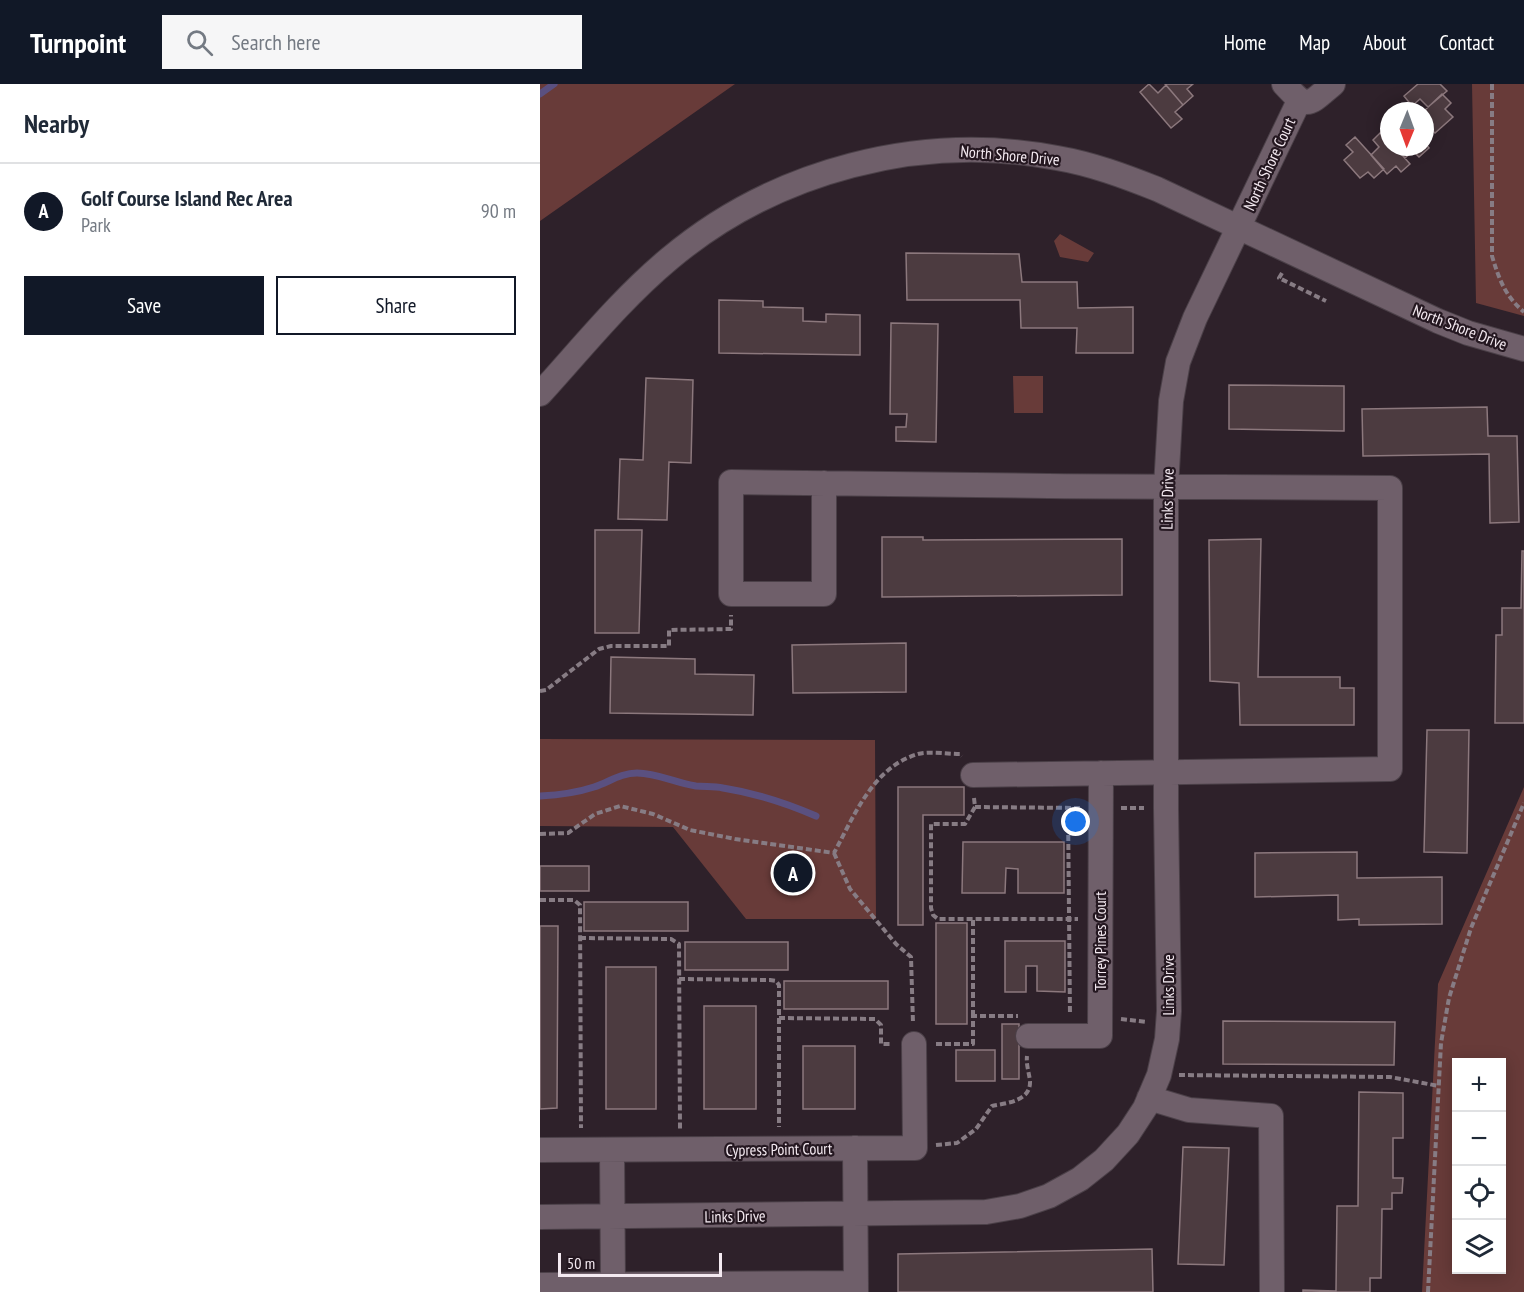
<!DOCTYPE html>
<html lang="en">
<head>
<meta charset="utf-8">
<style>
	:root { --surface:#fff; --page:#f6f6f7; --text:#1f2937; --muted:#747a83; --line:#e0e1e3; --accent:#111827 }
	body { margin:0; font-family:"PT Sans Narrow",sans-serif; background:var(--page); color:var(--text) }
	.controls { position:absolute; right:18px; bottom:18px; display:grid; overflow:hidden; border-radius:0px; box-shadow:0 3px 15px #0003 }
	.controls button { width:54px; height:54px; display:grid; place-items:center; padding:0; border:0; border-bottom:2px solid var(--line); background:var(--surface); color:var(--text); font:30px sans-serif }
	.compass { position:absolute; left:840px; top:18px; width:54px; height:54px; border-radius:50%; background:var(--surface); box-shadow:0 3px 15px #0003; rotate:181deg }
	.scale { position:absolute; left:18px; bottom:15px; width:164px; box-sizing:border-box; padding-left:6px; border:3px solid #f4eaf1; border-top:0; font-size:16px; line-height:21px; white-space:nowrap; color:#f4eaf1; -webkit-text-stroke:4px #241720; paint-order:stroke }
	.you { position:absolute; left:536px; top:738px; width:21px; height:21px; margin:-15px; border:4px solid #fff; border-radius:50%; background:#1a73e8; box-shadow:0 0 0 9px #1a73e833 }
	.badge { display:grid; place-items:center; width:39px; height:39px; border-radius:50%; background:var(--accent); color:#fff; font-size:20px; font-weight:700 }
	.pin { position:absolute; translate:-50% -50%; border:3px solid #fff; box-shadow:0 2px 6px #0006 }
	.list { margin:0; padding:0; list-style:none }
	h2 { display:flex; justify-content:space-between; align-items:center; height:78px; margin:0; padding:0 24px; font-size:26px }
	h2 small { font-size:20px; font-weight:400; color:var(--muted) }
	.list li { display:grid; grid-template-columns:39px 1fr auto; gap:18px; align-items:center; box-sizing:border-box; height:96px; padding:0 24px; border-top:2px solid var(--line) }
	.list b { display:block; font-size:22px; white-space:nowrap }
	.list p { margin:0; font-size:20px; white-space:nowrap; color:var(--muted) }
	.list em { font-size:20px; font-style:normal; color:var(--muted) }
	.actions { display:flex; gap:12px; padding:18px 24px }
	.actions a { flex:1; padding:14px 0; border:2px solid var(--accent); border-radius:0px; text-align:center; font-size:21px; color:var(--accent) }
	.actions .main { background:var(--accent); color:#fff }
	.icon { flex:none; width:33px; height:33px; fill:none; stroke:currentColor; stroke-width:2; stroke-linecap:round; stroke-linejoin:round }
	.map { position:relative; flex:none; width:984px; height:1208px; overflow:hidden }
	header { display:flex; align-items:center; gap:36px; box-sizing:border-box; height:84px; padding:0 30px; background:var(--accent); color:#fff }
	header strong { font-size:28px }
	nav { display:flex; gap:33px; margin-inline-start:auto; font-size:21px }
	.search { width:420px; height:54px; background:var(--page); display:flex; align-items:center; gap:15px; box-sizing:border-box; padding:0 21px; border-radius:0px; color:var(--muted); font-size:22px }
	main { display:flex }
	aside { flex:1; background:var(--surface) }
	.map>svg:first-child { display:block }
</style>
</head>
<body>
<header>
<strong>Turnpoint</strong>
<div class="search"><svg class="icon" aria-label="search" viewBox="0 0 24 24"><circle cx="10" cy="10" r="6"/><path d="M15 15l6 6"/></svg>Search here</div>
<nav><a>Home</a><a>Map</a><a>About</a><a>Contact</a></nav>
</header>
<main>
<aside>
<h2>Nearby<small></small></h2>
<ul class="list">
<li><span class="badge">A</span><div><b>Golf Course Island Rec Area</b><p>Park</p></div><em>90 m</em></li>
</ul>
<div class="actions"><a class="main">Save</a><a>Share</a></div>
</aside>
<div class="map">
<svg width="984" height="1208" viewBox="0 0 984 1208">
	<rect width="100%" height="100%" fill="#2e212a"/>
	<path fill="#683b39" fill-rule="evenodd" d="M0,0H195L0,137Z
		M932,0H984V232L936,219Z
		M520,150L554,169L548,178L520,173L514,157Z
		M473,292H503V329H474Z
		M0,655L335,656L336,835H206L133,743L0,742Z
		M984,703V1208H882L898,900ZM916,978H962V1186H916Z"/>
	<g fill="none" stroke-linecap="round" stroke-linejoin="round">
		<path stroke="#5a5080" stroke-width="7" d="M0,10L14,0
			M0,712C19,711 36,709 54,703C69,698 81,689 97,689C117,689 136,699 156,702C165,703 174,702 183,704C215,709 246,719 276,732"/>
	</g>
	<path fill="#4c3b40" stroke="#8c787d" stroke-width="1.5" d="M609,0L618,9L626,1L643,21L635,28L642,35L631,44L600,8Z
		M625,0H653L647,5L653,12L643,21Z
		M878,0H900L907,7L888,23L880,15L872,22L864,12Z
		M902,10L911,19L905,25L913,33L895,49L886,41L885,42L884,27Z
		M841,48L849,57V63H855L870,80L861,88L856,82L847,90L831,71L839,63L833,56Z
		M815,53L844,85L834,94L828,88L820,94L804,76L813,68L806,61Z
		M885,59L889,64L879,73L873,67L865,74L855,63H885Z
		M366,169L479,170L482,198H537L538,224L593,223V269H536L537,244H481L480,216H367Z
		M179,216L223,217V223L263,224V237L286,238V230L320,231V271L179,269Z
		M351,239L398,240L396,358L356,357V343H366L367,330H350Z
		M106,294L153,296L151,379L129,378L127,436L78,435L80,375L103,376Z
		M689,301L804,302V347L689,345Z
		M947,323L948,352H977L979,438L950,439L949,370L823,372L822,325Z
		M55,446H102L99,549H55Z
		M342,453H383V456L582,455V511L342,513Z
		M721,455L718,593H800V604H814V641H700L699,599L670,597L669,456Z
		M982,467H984V639H955L956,551H962V524H981Z
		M366,559V608L253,609L252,561Z
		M71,573L155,575V590L214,591L213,631L70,629Z
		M887,646H929L927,769L884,768Z
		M358,703H424V731H383V841H358Z
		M423,758H524V809H478V785L466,784L465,809H422Z
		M817,768V794L902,793V840L819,841V835L798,836V811L715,813V769Z
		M0,782H49V807H0Z
		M44,818H148V847H44Z
		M396,839H427V940H396Z
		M0,842H18L17,1024L0,1025Z
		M465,857H525V908L497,907V882H486V908H465Z
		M145,858H248V886H145Z
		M66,883H116V1025H66Z
		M244,897H348V925H244Z
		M164,922H216V1025H164Z
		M683,937L855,938L854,981L683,980Z
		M462,940H479V995H462Z
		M263,962H315V1025H263Z
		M416,966H455V997H416Z
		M819,1008L863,1009V1054H853V1094H863L862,1109H852V1125H842L841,1194H830V1208H763V1206L796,1207L797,1122H818Z
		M643,1063L689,1064L684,1181L638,1180Z
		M612,1165L613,1208H358V1170Z"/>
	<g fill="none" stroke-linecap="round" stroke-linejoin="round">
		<g stroke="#4b4048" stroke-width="26">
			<path id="minor" d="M744,0C768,26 767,22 793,0
				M0,310C41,265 81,215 129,175C235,86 381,48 517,74C552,80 584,92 617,105L898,237L928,249L984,265
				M284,399V510H191V398C411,402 630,403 850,404V685L433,691
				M488,952H560L561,689
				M609,1014L649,1026L731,1032L732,1208
				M315,1064L316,1208
				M0,1066L375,1064L374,960
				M72,1066L73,1201
				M0,1133L446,1128L480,1122L509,1112L540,1095L564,1076L588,1050L605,1024L619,991L627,955L629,927L626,724V403L631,317L638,278L655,234L759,17
				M0,1201L316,1199"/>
		</g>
		<path stroke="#877c84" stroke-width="4" stroke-dasharray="6 3" stroke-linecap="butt" d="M952,0V172C959,195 965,212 984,228
			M742,189L739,194L786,217
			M0,607L6,606L59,565L71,562H129V546L191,545V531
			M434,714L435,723L541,724
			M435,723L425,740H391V824L393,831L398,835H538
			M528,724L530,931
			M581,724H604
			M0,750L28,749L55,730L80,722L113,730L150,746L195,755L294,769C314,732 333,683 378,670C390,667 407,670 420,670L422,672
			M294,769L310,805L356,860L371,873L373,939
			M0,816H34L40,821L41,1044
			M40,854L131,855L139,860L140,1045
			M139,895L230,896L236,897L239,901V1043
			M433,932V835
			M239,934L335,935L341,941V960H352
			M581,935L607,938
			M396,960H433V932H478
			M639,991L850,993L899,1002
			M396,1061L417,1059L436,1045L452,1022C467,1019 491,1017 490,997C489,988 486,981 487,972
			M888,1208L901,959L909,914L931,844L984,719"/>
		<use href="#minor" stroke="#6f5f6a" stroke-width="24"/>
	</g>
	<g text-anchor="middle" stroke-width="4.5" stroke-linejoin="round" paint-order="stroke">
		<g font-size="16" fill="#f4eaf1" stroke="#241720">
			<text transform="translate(470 71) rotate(5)" y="6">North Shore Drive</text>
			<text transform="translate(729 80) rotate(-65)" y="6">North Shore Court</text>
			<text transform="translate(920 243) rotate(21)" y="6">North Shore Drive</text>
			<text transform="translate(627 415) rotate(-89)" y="6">Links Drive</text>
			<text transform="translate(560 857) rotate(-90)" y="6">Torrey Pines Court</text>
			<text transform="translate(628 901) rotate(-90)" y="6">Links Drive</text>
			<text transform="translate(239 1065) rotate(-1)" y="6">Cypress Point Court</text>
			<text transform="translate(195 1132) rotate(-1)" y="6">Links Drive</text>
		</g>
	</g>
</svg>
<div class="controls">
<button>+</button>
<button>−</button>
<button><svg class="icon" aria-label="locate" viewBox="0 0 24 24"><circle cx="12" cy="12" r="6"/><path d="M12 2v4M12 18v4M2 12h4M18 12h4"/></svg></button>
<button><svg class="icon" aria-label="layers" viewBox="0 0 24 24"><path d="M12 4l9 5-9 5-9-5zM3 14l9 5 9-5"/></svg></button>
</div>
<svg class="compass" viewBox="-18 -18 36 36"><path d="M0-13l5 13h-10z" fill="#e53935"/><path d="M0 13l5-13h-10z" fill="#747a83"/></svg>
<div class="scale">50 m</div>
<div class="you"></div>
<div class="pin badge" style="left:253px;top:789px">A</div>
</div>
</main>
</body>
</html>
